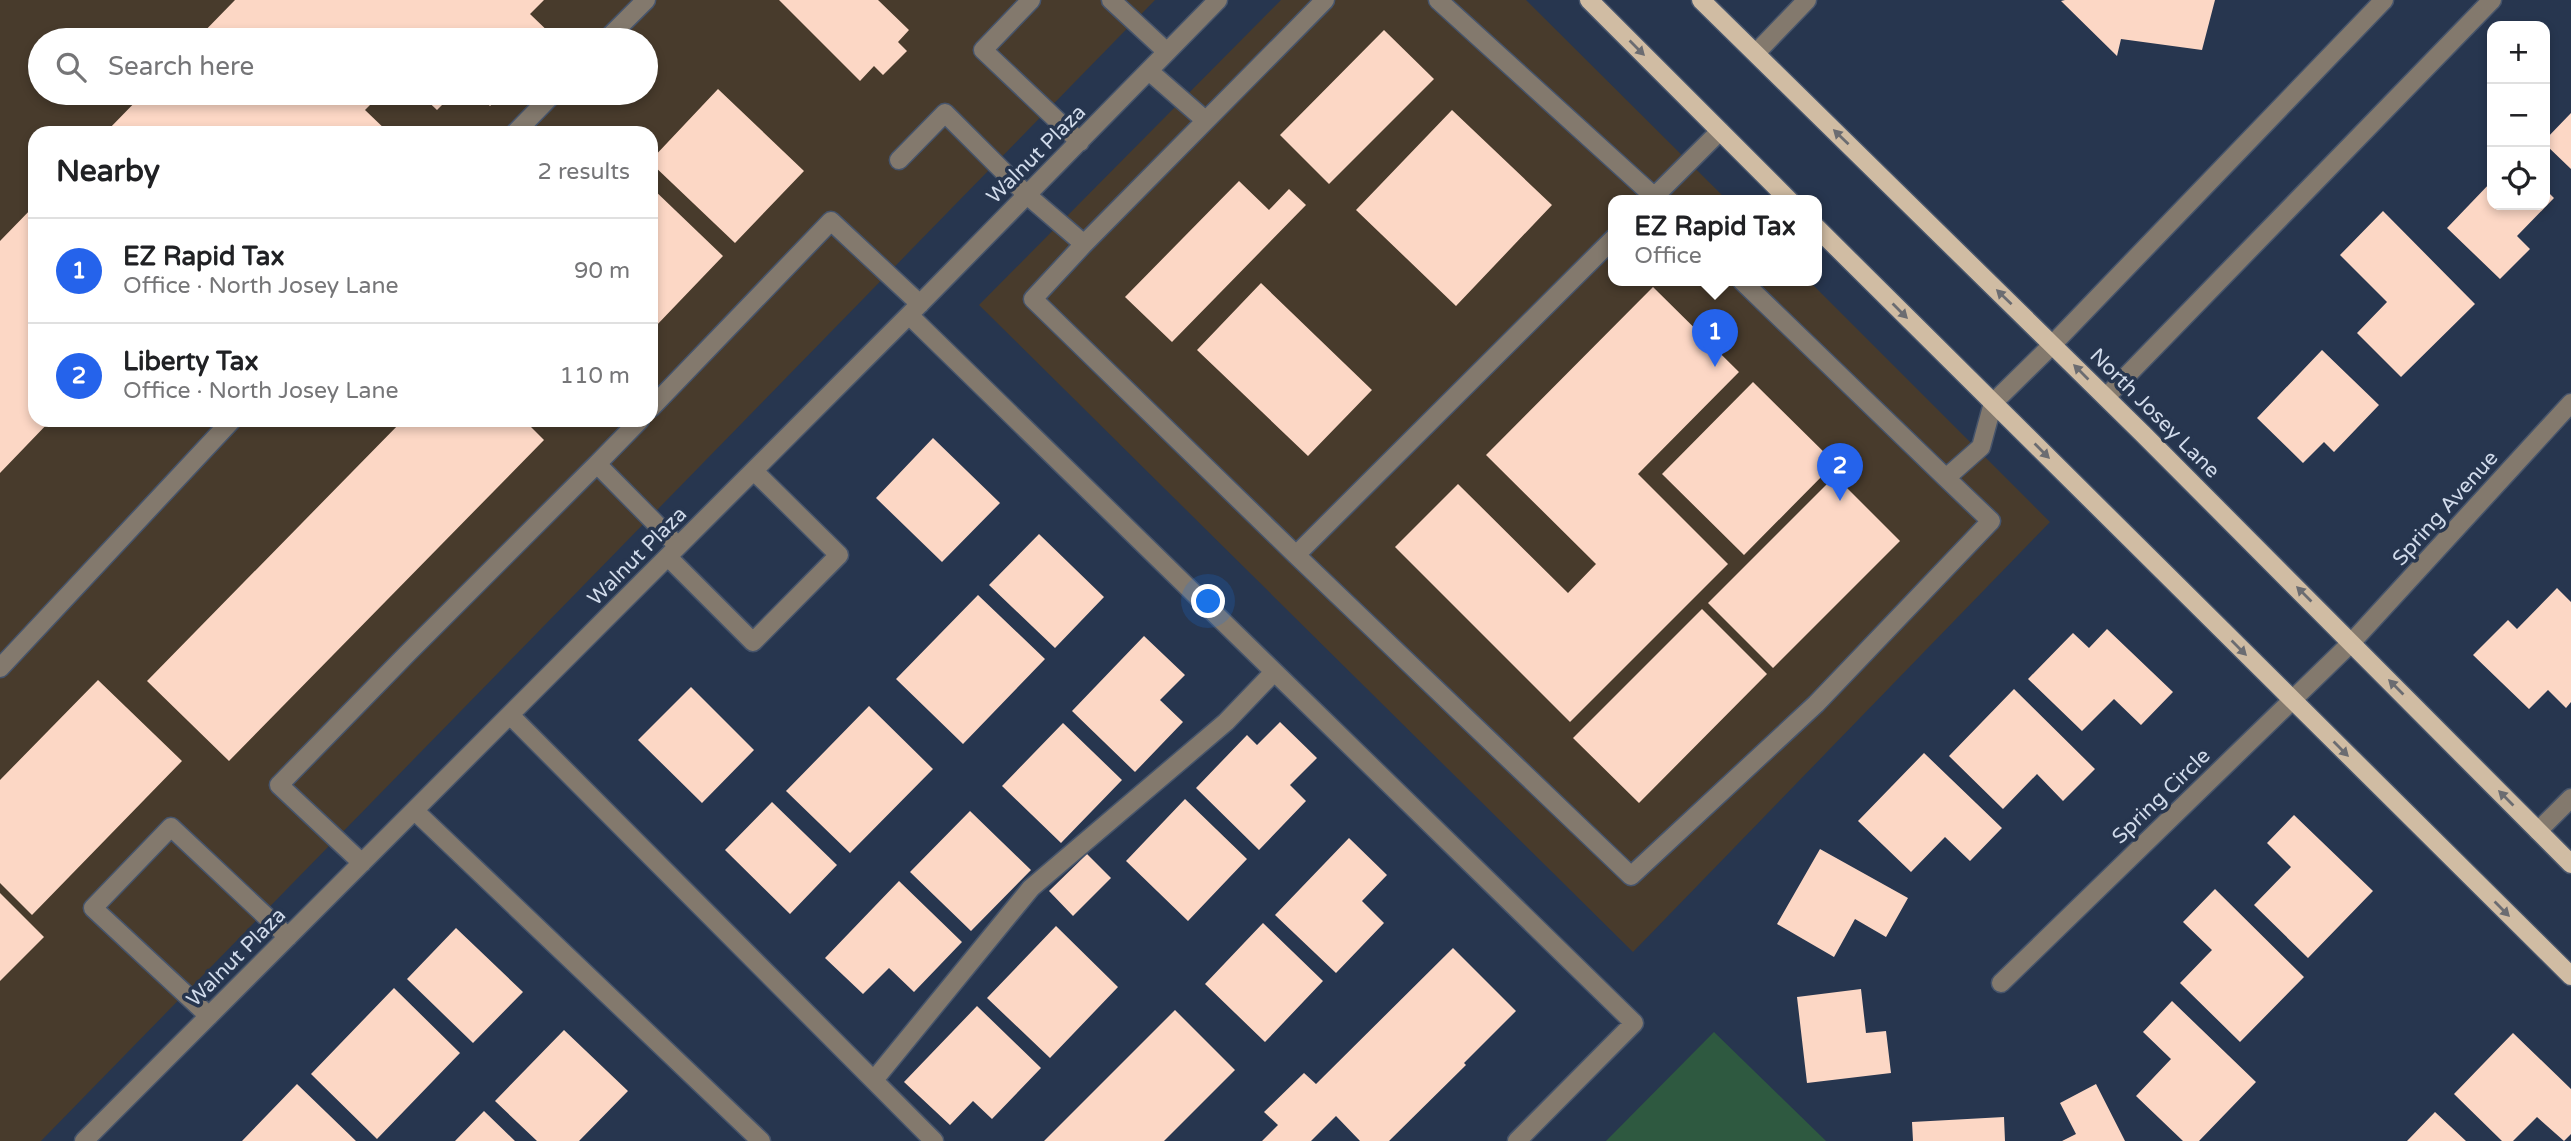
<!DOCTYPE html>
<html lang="en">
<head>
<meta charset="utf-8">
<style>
	:root { --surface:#fff; --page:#f6f6f6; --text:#202124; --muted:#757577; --line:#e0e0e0; --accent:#2563eb }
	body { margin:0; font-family:"Varela Round",sans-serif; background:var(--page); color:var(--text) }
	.controls { position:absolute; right:21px; top:21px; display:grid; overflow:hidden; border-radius:14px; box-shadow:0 4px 10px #0003 }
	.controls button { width:63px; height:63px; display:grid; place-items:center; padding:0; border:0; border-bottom:2px solid var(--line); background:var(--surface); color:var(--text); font:35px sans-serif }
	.you { position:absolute; left:1209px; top:602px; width:24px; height:24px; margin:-18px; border:5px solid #fff; border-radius:50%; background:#1a73e8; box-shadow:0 0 0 10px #1a73e833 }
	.badge { display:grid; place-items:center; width:46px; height:46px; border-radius:50%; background:var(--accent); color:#fff; font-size:23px; font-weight:700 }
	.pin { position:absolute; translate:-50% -58px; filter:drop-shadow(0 2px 4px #0008) }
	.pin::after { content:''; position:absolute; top:37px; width:24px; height:21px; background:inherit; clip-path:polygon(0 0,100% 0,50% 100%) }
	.popup { position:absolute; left:1608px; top:195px; width:214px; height:91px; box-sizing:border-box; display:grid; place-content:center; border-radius:14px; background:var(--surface); filter:drop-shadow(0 2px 5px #0005); font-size:23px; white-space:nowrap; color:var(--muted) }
	.popup b { font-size:26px; color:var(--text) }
	.popup::after { content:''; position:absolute; left:50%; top:100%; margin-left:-14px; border:14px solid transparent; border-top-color:var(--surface) }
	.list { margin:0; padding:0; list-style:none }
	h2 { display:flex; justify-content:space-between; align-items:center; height:91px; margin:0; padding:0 28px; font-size:30px }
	h2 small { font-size:23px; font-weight:400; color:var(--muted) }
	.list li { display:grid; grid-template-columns:46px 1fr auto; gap:21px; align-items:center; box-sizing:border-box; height:105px; padding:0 28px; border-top:2px solid var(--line) }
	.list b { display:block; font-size:26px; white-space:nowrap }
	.list p { margin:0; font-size:23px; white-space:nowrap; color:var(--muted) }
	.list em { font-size:23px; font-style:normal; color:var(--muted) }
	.icon { flex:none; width:38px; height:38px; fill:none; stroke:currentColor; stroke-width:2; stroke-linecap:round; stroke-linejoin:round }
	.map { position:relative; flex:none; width:2571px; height:1141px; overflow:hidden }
	.search { position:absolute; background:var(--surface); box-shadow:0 4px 10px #0003; left:28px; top:28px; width:630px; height:77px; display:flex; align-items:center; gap:18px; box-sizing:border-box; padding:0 24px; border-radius:38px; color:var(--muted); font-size:26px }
	.panel { position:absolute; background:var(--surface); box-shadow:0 4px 10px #0003; left:28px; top:126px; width:630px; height:301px; border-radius:21px }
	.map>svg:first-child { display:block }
</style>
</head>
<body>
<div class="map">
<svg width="2571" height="1141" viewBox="0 0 2571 1141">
	<rect width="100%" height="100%" fill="#27364f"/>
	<path fill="#483b2c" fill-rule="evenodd" d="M0,0H1155L41,1141H0ZM40,40H646V93H40ZM35,133H651V420H35Z
		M1281,0H1526L1728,201H1614V281H1809L2050,522L1633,952L979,305Z"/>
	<path fill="#2e5940" d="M1714,1032L1826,1141H1606Z"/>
	<path fill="#fcd7c5" d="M235,0H544L530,14L556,39L196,40Z
		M779,0H878L909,30L898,42L907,51L883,75L874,66L860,81Z
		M2065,0H2215L2202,50L2121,39L2117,56L2061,1Z
		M1384,30L1434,79L1329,184L1280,135Z
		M718,89L804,171L735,243L651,163V160Z
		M144,93H382L365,110L389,133H105Z
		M419,93H454L437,110Z
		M477,93H503L490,106Z
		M1452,110L1552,205L1456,306L1356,210Z
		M2571,113V169L2545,144V140Z
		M1239,181L1269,210L1289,189L1306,205L1172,342L1125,297Z
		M2492,181V205H2545V189L2554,198L2517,236L2530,249L2500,279L2447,228Z
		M651,187L723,256L654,328L651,325Z
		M35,205V420H51L0,473V241Z
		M2383,211L2475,304L2401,377L2357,333L2387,302L2340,255Z
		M1261,283L1372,390L1308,456L1197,350Z
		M1653,287L1739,372L1638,474L1728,564L1570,722L1395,547L1458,484L1568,593L1596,564L1486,455Z
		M2322,350L2379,405L2334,452L2324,442L2303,463L2257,418Z
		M1753,382L1835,463L1744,555L1662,474Z
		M403,420H524L544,440L229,761L147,681Z
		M933,438L1000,503L942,562L876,498Z
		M1835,476L1900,541L1773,668L1708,603Z
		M1039,534L1104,597L1055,648L989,585Z
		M2557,588L2571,602V702L2566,708L2548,690L2529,709L2473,655L2508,620L2517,629Z
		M978,595L1045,659L963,744L896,679Z
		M1702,609L1767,674L1639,803L1573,738Z
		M2107,629L2173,692L2141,725L2114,699L2082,731L2028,679L2073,633L2089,648Z
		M1144,636L1185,675L1160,700L1183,722L1135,772L1072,711Z
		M98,680L182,761L32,915L0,883V780Z
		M691,687L754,750L702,803L638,740Z
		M2014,689L2095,769L2063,801L2037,774L2003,809L1949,756Z
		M869,706L933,769L850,853L786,791Z
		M1280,722L1317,758L1290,785L1306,801L1259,850L1196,788L1247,735L1257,745Z
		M1063,723L1122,780L1061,843L1002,786Z
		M1924,753L2002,828L1970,861L1945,837L1911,872L1858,821Z
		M1185,799L1247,859L1188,921L1126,861Z
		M772,802L837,865L790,914L725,850Z
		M970,811L1031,870L971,931L910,872Z
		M2294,815L2373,891L2308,958L2254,905L2291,867L2267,843Z
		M1349,838L1387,875L1362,901L1384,923L1336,973L1275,915Z
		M1820,849L1908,898L1886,937L1855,919L1834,957L1777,924Z
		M1087,854L1111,878L1073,916L1049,891Z
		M899,881L962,942L914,992L889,968L863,994L825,958Z
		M2215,889L2304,977L2240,1042L2180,983L2212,950L2183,922Z
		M0,893L44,937L0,981Z
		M1263,923L1323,981L1265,1042L1205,984Z
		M1056,926L1118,987L1050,1058L987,998Z
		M456,928L523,992L473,1043L407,979Z
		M1453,948L1516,1011L1464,1063L1466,1065L1389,1141H1360L1336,1116L1311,1141H1262L1278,1125L1264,1112L1304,1073L1316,1084Z
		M394,988L460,1053L377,1139L311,1074Z
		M1861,989L1866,1033L1886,1031L1891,1073L1807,1083L1797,997Z
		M2172,1001L2256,1082L2199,1141H2183L2136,1096L2171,1059L2143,1032Z
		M977,1006L1041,1068L992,1119L973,1101L950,1125L904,1082Z
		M1175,1010L1235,1070L1164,1141H1044Z
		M564,1030L628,1091L579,1141H537L495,1101Z
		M2513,1033L2571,1089V1134L2564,1141L2537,1117L2513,1141H2502L2454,1094Z
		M297,1084L356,1141H242Z
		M2096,1084L2125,1141H2062L2076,1134L2060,1103Z
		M484,1111L515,1141H455Z
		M2435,1112L2466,1141H2407Z
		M2004,1117L2005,1141H1913L1912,1122Z"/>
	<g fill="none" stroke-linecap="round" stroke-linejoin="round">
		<g stroke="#46546b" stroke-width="21">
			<path id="minor" d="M1031,0L983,50L1080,142
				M1111,0L1167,52
				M1438,0L1659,201
				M606,40L646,0
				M1756,53L1807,0
				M1149,71L1205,120
				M515,133L554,93
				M899,160L945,113L1027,195L1084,244
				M1650,201L1720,131
				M1614,238L1296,555L1631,876L1816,704L1991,521L1946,478L1981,447L1993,403L2053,344L2384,0
				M1742,281L1946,478
				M909,315L1634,1023L1517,1141
				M2106,397L2492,0
				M651,408L831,221L920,304
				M597,464L640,420
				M1296,555L1033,299L1084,244L1325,0
				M668,557L753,642L839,555L754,471
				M0,668L232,420
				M510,715L934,1141
				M415,811L761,1141
				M2538,831L2571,798
				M362,863L279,785L407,654L597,464L678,546
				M2001,983L2352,642L2571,403
				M209,1016L93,908L171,827L288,937
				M874,1080L1031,888L1226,722L1274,672
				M84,1141L909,315L1218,0"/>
		</g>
		<g stroke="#46546b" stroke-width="21">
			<path id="major" d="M1589,0L1790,201
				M1701,0L2143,434L2571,864
				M1816,227L2571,976"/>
		</g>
		<use href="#minor" stroke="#83796d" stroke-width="18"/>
		<use href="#major" stroke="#d0bca3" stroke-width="18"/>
	</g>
	<defs><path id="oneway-solid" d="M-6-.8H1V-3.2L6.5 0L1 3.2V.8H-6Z" transform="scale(1.75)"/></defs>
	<g fill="#6b6c71">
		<use href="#oneway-solid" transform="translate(1637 48) rotate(45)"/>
		<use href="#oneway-solid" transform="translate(1841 137) rotate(-136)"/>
		<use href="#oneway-solid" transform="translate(2004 297) rotate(-136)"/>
		<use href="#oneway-solid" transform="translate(1900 311) rotate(45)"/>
		<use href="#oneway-solid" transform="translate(2081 372) rotate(-135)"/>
		<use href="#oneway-solid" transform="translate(2042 451) rotate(45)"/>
		<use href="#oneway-solid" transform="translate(2304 594) rotate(-135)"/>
		<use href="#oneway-solid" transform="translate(2239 648) rotate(45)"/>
		<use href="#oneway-solid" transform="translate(2396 687) rotate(-135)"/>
		<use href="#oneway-solid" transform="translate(2341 749) rotate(45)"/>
		<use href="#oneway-solid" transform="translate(2506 798) rotate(-135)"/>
		<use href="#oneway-solid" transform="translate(2502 909) rotate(45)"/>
	</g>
	<g text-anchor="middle" stroke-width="7" stroke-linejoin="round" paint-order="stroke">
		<g font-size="21" fill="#d1dbeb" stroke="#27364f">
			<text transform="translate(1036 154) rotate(-45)" y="7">Walnut Plaza</text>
			<text transform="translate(2155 413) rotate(45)" y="7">North Josey Lane</text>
			<text transform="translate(2445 508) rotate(-48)" y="7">Spring Avenue</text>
			<text transform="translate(637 556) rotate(-45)" y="7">Walnut Plaza</text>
			<text transform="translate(2161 796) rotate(-44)" y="7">Spring Circle</text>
			<text transform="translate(236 957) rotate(-45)" y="7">Walnut Plaza</text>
		</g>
	</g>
</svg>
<div class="controls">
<button>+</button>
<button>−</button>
<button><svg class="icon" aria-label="locate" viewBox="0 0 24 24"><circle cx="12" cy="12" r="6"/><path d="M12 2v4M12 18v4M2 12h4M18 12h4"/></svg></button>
</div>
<div class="you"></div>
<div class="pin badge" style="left:1715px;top:367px">1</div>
<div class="popup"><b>EZ Rapid Tax</b>Office</div>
<div class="pin badge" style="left:1840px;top:501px">2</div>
<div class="search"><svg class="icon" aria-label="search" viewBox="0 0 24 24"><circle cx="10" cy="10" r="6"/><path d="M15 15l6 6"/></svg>Search here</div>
<section class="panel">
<h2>Nearby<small>2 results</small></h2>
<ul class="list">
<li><span class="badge">1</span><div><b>EZ Rapid Tax</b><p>Office · North Josey Lane</p></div><em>90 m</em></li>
<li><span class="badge">2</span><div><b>Liberty Tax</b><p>Office · North Josey Lane</p></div><em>110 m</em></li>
</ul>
</section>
</div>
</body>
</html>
